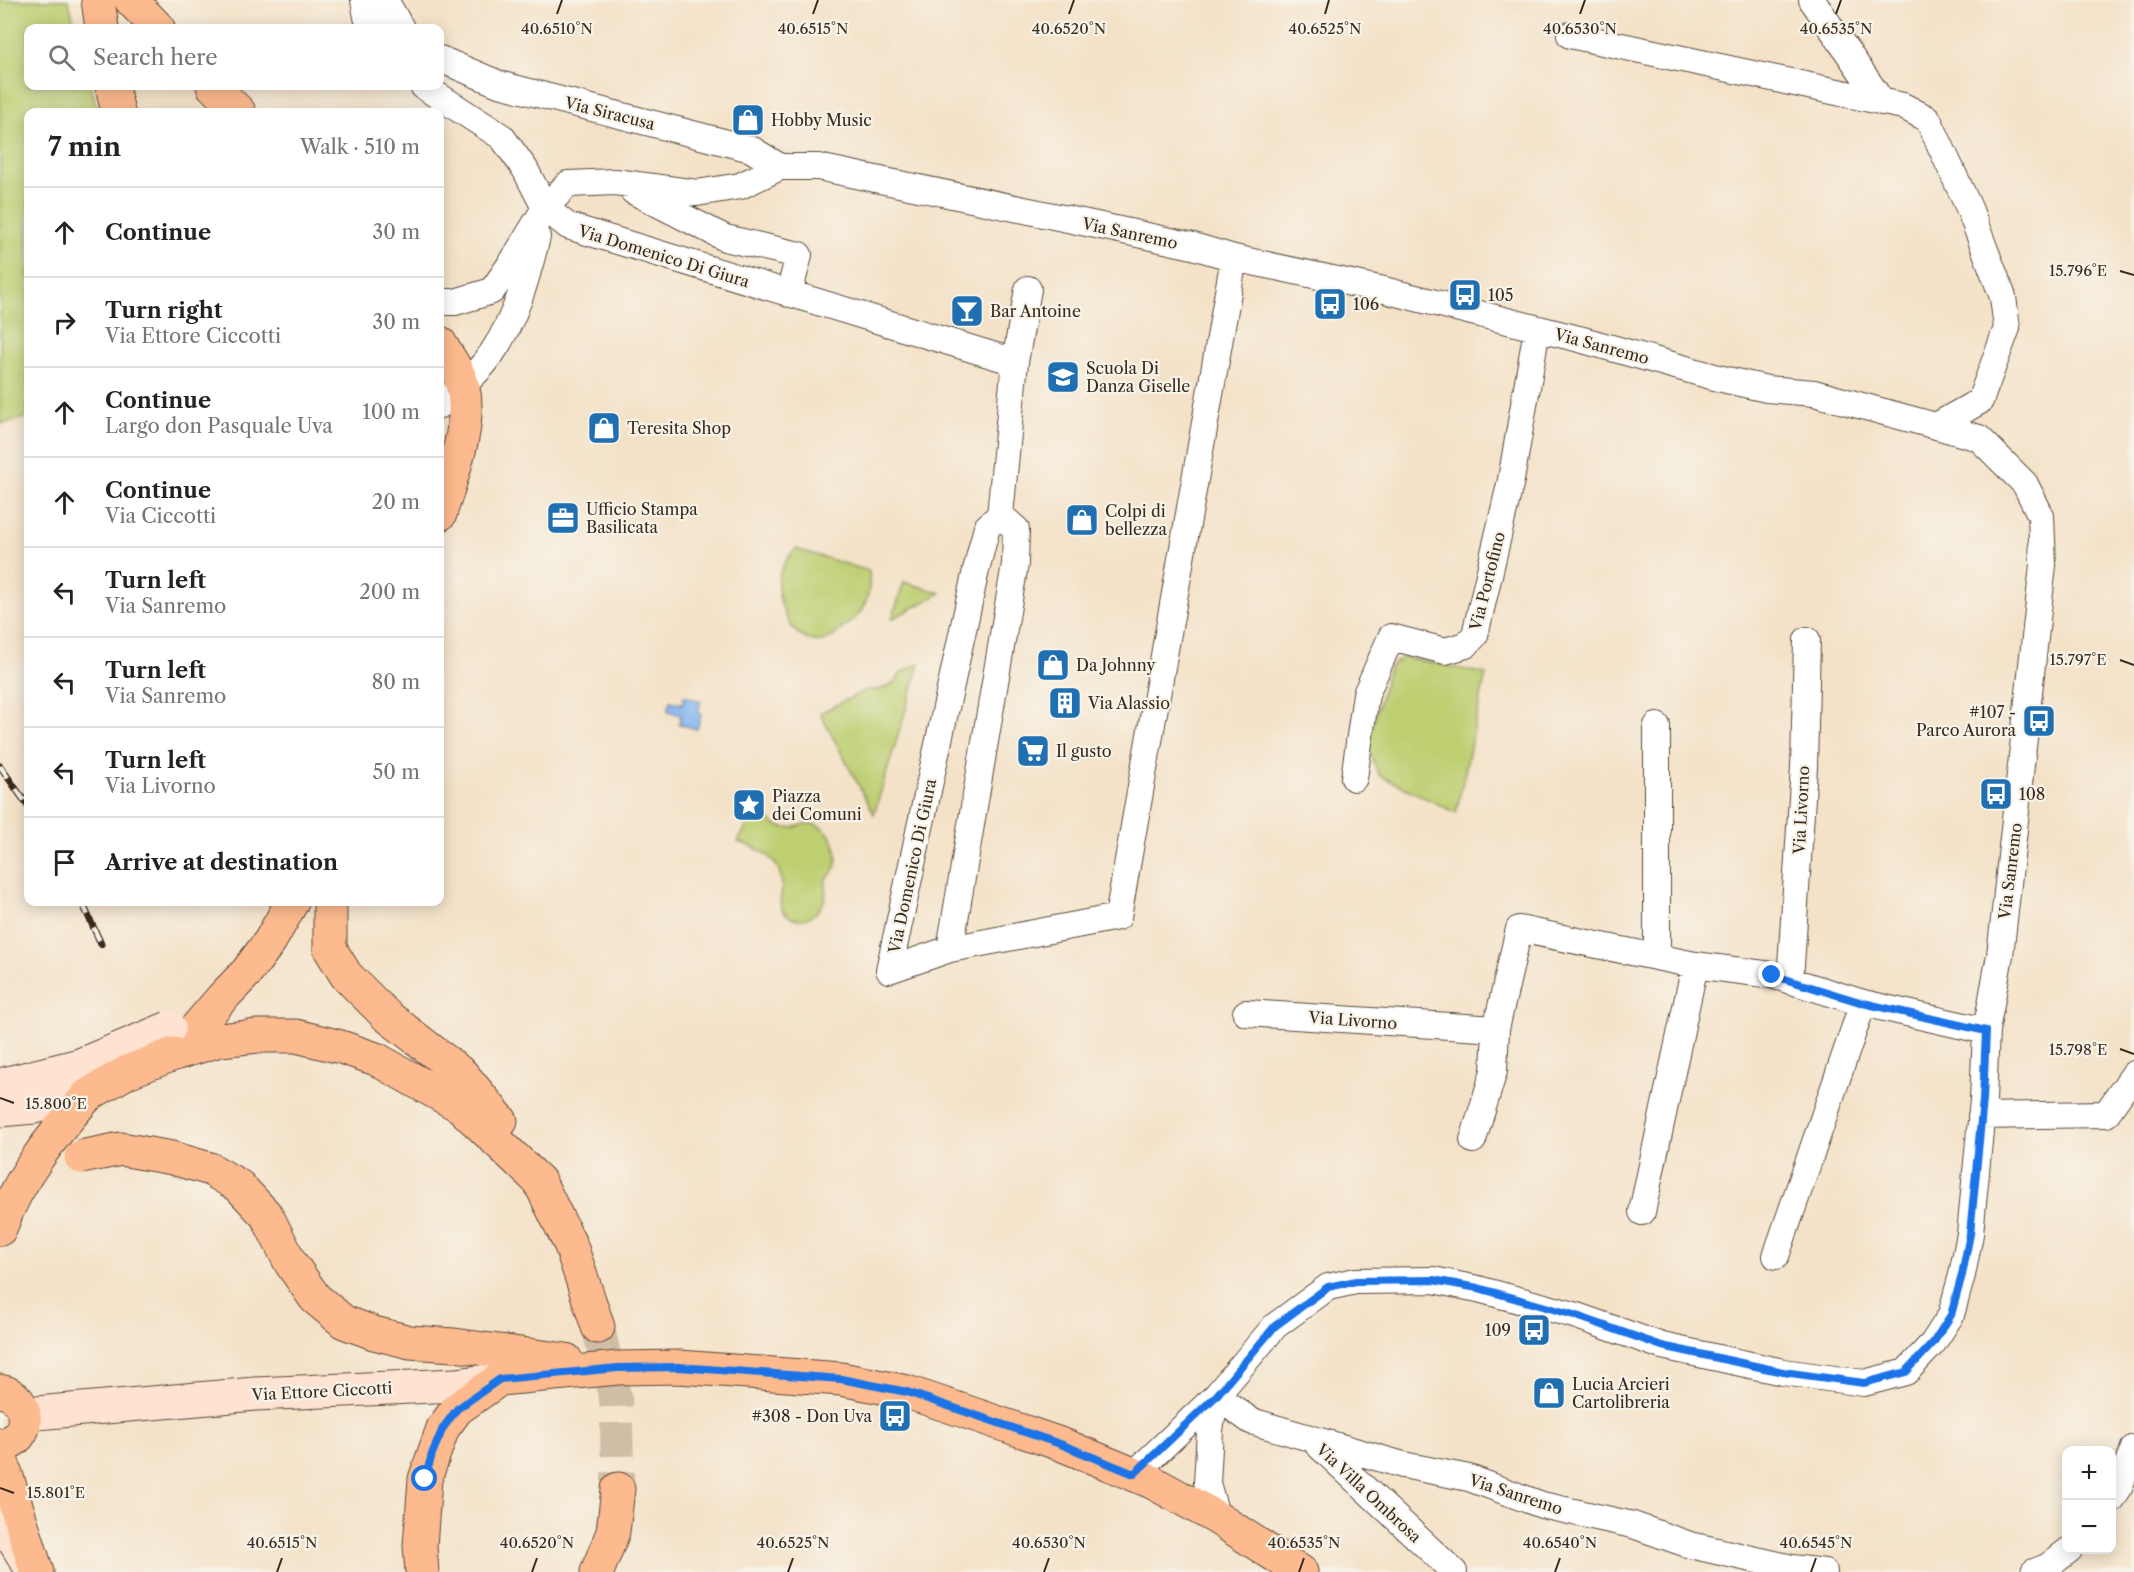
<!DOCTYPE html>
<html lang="en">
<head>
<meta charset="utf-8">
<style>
	:root { --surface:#fff; --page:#f2f2f2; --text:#222; --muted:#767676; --line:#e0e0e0 }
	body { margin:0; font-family:"Libre Caslon Text",serif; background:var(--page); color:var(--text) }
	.controls { position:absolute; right:18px; bottom:18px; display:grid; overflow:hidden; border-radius:12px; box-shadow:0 3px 15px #0003 }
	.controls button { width:54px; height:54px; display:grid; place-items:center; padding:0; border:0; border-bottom:2px solid var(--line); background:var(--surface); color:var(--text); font:30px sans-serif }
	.stop { position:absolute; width:18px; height:18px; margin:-14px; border:4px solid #1a73e8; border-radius:50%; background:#fff }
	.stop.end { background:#1a73e8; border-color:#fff; box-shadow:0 2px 6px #0008 }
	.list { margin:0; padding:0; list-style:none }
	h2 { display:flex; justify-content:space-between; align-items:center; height:78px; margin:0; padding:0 24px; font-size:26px }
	h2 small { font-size:20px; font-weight:400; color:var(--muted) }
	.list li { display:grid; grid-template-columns:39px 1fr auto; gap:18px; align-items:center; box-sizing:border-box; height:90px; padding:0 24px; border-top:2px solid var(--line) }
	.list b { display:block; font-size:22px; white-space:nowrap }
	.list p { margin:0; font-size:20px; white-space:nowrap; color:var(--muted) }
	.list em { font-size:20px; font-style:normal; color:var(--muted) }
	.icon { flex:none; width:33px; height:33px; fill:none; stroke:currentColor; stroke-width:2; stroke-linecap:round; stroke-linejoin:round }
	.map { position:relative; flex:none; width:2134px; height:1572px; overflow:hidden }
	.search { position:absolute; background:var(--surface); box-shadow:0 3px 15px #0003; left:24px; top:24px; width:420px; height:66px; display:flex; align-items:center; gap:15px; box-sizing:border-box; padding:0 21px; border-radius:12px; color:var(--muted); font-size:22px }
	.panel { position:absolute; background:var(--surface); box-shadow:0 3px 15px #0003; left:24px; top:108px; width:420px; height:798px; border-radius:12px }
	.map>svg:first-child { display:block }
</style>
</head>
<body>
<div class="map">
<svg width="2134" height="1572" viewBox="0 0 2134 1572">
	<rect width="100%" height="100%" fill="#f7f3e8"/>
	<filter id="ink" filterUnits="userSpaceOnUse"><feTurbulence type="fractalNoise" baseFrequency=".0167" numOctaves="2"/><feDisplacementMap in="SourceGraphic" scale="12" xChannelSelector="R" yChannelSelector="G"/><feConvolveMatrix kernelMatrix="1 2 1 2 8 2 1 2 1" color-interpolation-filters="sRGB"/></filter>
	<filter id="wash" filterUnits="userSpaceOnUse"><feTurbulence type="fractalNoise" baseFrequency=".008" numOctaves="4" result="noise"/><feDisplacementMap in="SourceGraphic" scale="24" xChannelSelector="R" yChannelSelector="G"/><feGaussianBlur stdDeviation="1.35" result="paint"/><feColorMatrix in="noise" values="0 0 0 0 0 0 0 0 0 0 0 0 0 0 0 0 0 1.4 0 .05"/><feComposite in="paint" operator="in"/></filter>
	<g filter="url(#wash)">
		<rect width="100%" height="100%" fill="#f4e2c8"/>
		<path fill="#becf72" stroke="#7c7c48" stroke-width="1.5" d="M0,0H68L76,28H28V86H91L98,112H28V417L0,424Z
			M796,549L869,571C871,592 867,611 848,624C840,630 833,639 821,641C793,644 779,608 778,585C778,571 786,559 796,549Z
			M904,582L941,593L892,619Z
			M1404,657L1486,674L1456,813L1379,775L1367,746L1389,667Z
			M920,663L874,814L820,713L866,690H877L887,687L896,681L902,672Z
			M759,803C764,814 769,823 781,827C794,831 798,824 809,824C830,823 843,853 834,870C832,874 828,877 825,880C832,906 805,931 785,913C777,905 782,897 782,887C782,860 762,848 738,842Z"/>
		<path fill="#83b6f0" stroke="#5f7087" stroke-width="1.5" d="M684,696L701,701L698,712L701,714L697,729L679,724L681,715L668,711L670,701L682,704Z"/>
	</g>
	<g filter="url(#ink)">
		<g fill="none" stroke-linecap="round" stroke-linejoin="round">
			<path stroke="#cfbda6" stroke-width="33" stroke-dasharray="33 16" stroke-linecap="butt" d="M598,1327L616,1402L618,1489"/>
			<g stroke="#574638" stroke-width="28">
				<path id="minor" d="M364,0L367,17L373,28
					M385,0L401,28
					M1812,0L1882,102
					M1570,35L1903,106L1928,119L1969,208L2003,297L2007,328L1980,401L1936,426
					M440,59L499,84L751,149L780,167
					M423,86L502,137L525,169L545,208L568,226L1015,362L1000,515L987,527L976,570L889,970L950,949L1118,917L1234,258
					M633,191L725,238L799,255L789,294
					M440,302H455L492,291L514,259L545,208L568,184L615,182L697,193L740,186L780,167H818L1101,226L1193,246L1234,258L1384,290L1583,340L1718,378L1767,389L1814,393L1936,426L1979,438L2025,484L2041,516L2043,565L2006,902L2000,955L1986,1031L1983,1100L1970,1234L1962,1275L1951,1315L1933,1343L1906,1372L1864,1383L1783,1372L1662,1346L1574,1315L1478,1289L1433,1280L1356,1281L1328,1287L1275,1326L1216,1396L1134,1474
					M1015,362L1028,289
					M440,405C458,389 479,373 492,353C516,318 527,277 537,237
					M1657,726V957
					M1354,778L1366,694L1391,637L1445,651L1466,645L1475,635L1511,480L1537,329
					M950,949L1015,564L1016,529L1000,515
					M1790,981L1804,767L1807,640
					M1246,1013L1496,1029
					M1981,1116L2106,1114L2134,1074
					M1473,1140L1494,1071L1496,1029L1519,929L1695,965L1772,975L1863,1003L1986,1031
					M1642,1212L1695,965
					M1776,1256L1863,1003
					M1216,1396L1251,1421L1403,1465L1469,1478L1542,1505L1633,1525L1690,1545L1792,1568L1824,1572
					M1216,1396L1210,1430L1207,1483L1217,1518
					M1313,1440L1454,1572
					M2112,1499L2119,1488L2134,1448
					M2034,1572L2047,1567L2069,1550"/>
			</g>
			<g stroke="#574638" stroke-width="35">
				<path id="secondary" d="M0,1085L80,1065
					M0,1110L34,1107L88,1095
					M25,1414L255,1394L457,1385L500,1379
					M0,1518L29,1565"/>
			</g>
			<g stroke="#574638" stroke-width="35">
				<path id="primary" d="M98,0L102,28
					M131,0L158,28
					M112,86L118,112
					M213,86L239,112
					M440,343C447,356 460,372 463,388C472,426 451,477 440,514
					M330,902V949L346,975L387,1016L462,1074L501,1121
					M174,1054L220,1040L258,1036H296L341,1047L376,1059L460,1106L539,1181L571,1246L598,1327
					M174,1054L221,999L247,972L270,941L292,902
					M210,1169L239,1186L267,1216L290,1262L315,1298L344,1322L374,1333L410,1342L454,1345L566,1360
					M0,1229C18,1178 53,1135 88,1095
					M0,1391C32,1396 33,1442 0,1445
					M0,1455L37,1572
					M422,1572L420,1546L425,1479L443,1428L457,1409L500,1379L618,1368L679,1367L841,1379L907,1392L964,1411L1063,1445L1152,1482L1217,1518L1301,1572
					M597,1572L613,1532L618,1489"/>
			</g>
			<use href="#minor" stroke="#fff" stroke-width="26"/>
			<use href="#secondary" stroke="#fee3d2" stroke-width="33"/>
			<use href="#primary" stroke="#fcba8e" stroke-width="33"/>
			<g stroke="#3b2a1e" stroke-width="7">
				<path id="rail" d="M0,766L28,806
					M82,902L101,944"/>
			</g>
			<use href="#rail" stroke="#f7f3e8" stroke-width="4.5" stroke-dasharray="14" stroke-linecap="butt"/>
			<g stroke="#574638" stroke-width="35" stroke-linecap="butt">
				<path id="secondary-bridge" d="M80,1065L169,1028"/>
			</g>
			<g stroke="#574638" stroke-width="35" stroke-linecap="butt">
				<path id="primary-bridge" d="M88,1095L127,1072L174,1054
					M81,1157L121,1149L172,1158L210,1169"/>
			</g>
			<use href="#secondary-bridge" stroke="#fee3d2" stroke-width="33"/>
			<use href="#primary-bridge" stroke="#fcba8e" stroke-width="33"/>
		</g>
	</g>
	<g fill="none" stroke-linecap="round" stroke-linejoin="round" filter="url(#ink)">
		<path stroke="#1a73e8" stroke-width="8" d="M425,1479L432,1454L443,1428L457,1409L500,1379L618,1368L679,1367L841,1379L907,1392L1063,1445L1134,1474L1216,1396L1275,1326L1328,1287L1356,1281L1433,1280L1478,1288L1574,1315L1662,1346L1783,1372L1864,1383L1906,1372L1933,1343L1951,1315L1962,1275L1970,1234L1983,1100L1986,1031L1863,1003L1772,975"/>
	</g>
	<path fill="none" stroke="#3b2a1e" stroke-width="2" d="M557,14L562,0M813,14L818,0M1069,14L1074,0M1325,14L1329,0M1580,14L1585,0M1836,14L1841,0M2120,271L2134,275M2120,660L2134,665M2120,1049L2134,1054M0,1098L14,1103M0,1488L14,1493M277,1572L282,1558M532,1572L537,1558M788,1572L793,1558M1044,1572L1049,1558M1299,1572L1304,1558M1555,1572L1560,1558M1811,1572L1816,1558"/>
	<defs>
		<g id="shop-square" transform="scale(1.725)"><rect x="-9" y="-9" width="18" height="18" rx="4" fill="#1f6fb2" stroke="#f7f3e8"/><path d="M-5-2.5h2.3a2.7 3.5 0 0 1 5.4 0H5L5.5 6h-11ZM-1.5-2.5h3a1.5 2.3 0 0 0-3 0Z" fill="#fff"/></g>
		<g id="bus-square" transform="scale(1.725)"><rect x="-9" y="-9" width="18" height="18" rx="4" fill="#1f6fb2" stroke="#f7f3e8"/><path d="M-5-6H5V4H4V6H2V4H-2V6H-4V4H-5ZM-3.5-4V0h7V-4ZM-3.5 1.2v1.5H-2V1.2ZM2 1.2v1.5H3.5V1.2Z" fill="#fff"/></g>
		<g id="bar-square" transform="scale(1.725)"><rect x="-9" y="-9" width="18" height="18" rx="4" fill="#1f6fb2" stroke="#f7f3e8"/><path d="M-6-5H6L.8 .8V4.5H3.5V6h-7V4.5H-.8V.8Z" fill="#fff"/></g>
		<g id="school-square" transform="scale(1.725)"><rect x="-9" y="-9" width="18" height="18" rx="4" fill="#1f6fb2" stroke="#f7f3e8"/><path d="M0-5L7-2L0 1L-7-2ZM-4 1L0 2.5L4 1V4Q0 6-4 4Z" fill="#fff"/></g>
		<g id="office-square" transform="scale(1.725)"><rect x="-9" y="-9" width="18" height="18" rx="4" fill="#1f6fb2" stroke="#f7f3e8"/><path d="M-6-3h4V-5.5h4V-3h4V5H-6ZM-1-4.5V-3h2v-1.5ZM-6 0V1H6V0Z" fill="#fff"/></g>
		<g id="building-square" transform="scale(1.725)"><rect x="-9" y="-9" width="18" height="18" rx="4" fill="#1f6fb2" stroke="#f7f3e8"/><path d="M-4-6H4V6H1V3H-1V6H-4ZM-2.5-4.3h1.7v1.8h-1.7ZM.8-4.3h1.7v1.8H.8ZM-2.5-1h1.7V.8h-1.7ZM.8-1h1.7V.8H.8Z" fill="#fff"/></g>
		<g id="supermarket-square" transform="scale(1.725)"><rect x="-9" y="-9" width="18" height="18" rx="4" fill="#1f6fb2" stroke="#f7f3e8"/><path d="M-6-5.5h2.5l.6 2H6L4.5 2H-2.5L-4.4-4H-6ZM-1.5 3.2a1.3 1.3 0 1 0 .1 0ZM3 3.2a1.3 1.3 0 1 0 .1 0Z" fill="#fff"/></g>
		<g id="sight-square" transform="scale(1.725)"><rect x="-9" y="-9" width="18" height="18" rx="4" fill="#1f6fb2" stroke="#f7f3e8"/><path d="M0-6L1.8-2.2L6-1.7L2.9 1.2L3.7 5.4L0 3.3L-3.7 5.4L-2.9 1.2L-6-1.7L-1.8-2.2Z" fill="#fff"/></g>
	</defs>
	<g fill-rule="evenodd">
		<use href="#shop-square" x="748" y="120"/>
		<use href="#bus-square" x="1465" y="295"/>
		<use href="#bus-square" x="1330" y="304"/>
		<use href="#bar-square" x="967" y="311"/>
		<use href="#school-square" x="1063" y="377"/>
		<use href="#shop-square" x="604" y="428"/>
		<use href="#office-square" x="563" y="518"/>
		<use href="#shop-square" x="1082" y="520"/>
		<use href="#shop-square" x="1053" y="665"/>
		<use href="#building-square" x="1065" y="703"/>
		<use href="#bus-square" x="2039" y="721"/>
		<use href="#supermarket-square" x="1033" y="751"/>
		<use href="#bus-square" x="1996" y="794"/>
		<use href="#sight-square" x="749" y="805"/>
		<use href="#bus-square" x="1534" y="1330"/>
		<use href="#shop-square" x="1549" y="1393"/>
		<use href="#bus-square" x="895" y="1416"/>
	</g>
	<g text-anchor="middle" stroke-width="4.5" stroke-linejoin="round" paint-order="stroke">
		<g font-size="16" fill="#3b2a1e" stroke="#f7f3e8">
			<text transform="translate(610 113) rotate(14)" y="6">Via Siracusa</text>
			<text transform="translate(1130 233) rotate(12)" y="6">Via Sanremo</text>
			<text transform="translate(664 256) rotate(17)" y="6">Via Domenico Di Giura</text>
			<text transform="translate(1602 346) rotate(15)" y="6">Via Sanremo</text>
			<text transform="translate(1487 581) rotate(-76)" y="6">Via Portofino</text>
			<text transform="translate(1801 810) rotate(-87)" y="6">Via Livorno</text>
			<text transform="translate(912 866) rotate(-78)" y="6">Via Domenico Di Giura</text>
			<text transform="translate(2010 871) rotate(-83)" y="6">Via Sanremo</text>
			<text transform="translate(1353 1020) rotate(4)" y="6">Via Livorno</text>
			<text transform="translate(322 1391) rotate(-3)" y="6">Via Ettore Ciccotti</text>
			<text transform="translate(1369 1493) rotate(43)" y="6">Via Villa Ombrosa</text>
			<text transform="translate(1516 1494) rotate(18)" y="6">Via Sanremo</text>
		</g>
		<g font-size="16" fill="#3b2a1e" stroke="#f7f3e8" text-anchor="start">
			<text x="771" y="126">Hobby Music</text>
			<text x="1488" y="301">105</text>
			<text x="1353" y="310">106</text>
			<text x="990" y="317">Bar Antoine</text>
			<text x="1086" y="374">Scuola Di<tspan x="1086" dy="18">Danza Giselle</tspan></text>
			<text x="627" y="434">Teresita Shop</text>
			<text x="586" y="515">Ufficio Stampa<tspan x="586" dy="18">Basilicata</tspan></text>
			<text x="1105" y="517">Colpi di<tspan x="1105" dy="18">bellezza</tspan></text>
			<text x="1076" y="671">Da Johnny</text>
			<text x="1088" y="709">Via Alassio</text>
			<text x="2016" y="718" text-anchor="end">#107 -<tspan x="2016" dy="18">Parco Aurora</tspan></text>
			<text x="1056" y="757">Il gusto</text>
			<text x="2019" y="800">108</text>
			<text x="772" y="802">Piazza<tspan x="772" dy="18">dei Comuni</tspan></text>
			<text x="1511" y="1336" text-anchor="end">109</text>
			<text x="1572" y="1390">Lucia Arcieri<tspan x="1572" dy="18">Cartolibreria</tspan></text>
			<text x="872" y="1422" text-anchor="end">#308 - Don Uva</text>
		</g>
	</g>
	<g font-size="15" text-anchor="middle" fill="#3b2a1e" stroke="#f7f3e8" stroke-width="4.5" stroke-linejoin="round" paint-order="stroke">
		<text x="813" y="34">40.6515°N</text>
		<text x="1069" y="34">40.6520°N</text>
		<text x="557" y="34">40.6510°N</text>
		<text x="1325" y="34">40.6525°N</text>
		<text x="1580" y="34">40.6530°N</text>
		<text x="1836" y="34">40.6535°N</text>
		<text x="2078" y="276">15.796°E</text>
		<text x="2078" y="665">15.797°E</text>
		<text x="2078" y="1055">15.798°E</text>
		<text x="56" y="1109">15.800°E</text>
		<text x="56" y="1498">15.801°E</text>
		<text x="282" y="1548">40.6515°N</text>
		<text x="537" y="1548">40.6520°N</text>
		<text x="793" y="1548">40.6525°N</text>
		<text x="1049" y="1548">40.6530°N</text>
		<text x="1304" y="1548">40.6535°N</text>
		<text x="1560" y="1548">40.6540°N</text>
		<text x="1816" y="1548">40.6545°N</text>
	</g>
</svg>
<div class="controls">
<button>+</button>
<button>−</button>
</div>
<div class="stop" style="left:425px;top:1479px"></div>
<div class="stop end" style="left:1772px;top:975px"></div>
<div class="search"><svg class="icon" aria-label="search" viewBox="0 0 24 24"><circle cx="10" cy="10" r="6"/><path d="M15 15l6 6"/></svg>Search here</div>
<section class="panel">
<h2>7 min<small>Walk · 510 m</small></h2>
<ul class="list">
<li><svg class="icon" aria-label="ahead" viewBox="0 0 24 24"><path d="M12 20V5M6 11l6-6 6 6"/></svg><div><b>Continue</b></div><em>30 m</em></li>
<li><svg class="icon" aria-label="right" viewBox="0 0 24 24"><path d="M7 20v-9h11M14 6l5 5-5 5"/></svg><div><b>Turn right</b><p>Via Ettore Ciccotti</p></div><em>30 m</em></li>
<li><svg class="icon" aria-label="ahead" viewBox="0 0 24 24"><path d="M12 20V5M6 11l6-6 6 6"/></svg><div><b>Continue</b><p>Largo don Pasquale Uva</p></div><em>100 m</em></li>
<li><svg class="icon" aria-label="ahead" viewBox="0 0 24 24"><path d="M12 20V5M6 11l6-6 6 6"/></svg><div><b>Continue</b><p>Via Ciccotti</p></div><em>20 m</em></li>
<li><svg class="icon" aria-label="left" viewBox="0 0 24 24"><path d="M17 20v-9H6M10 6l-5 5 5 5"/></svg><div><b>Turn left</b><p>Via Sanremo</p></div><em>200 m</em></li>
<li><svg class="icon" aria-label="left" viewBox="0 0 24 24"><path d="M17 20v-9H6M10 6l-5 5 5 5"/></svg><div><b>Turn left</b><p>Via Sanremo</p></div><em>80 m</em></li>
<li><svg class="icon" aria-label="left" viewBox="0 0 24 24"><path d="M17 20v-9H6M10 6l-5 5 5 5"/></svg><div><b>Turn left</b><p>Via Livorno</p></div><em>50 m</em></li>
<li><svg class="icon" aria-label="arrive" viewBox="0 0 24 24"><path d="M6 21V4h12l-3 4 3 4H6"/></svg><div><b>Arrive at destination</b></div></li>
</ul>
</section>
</div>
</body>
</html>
